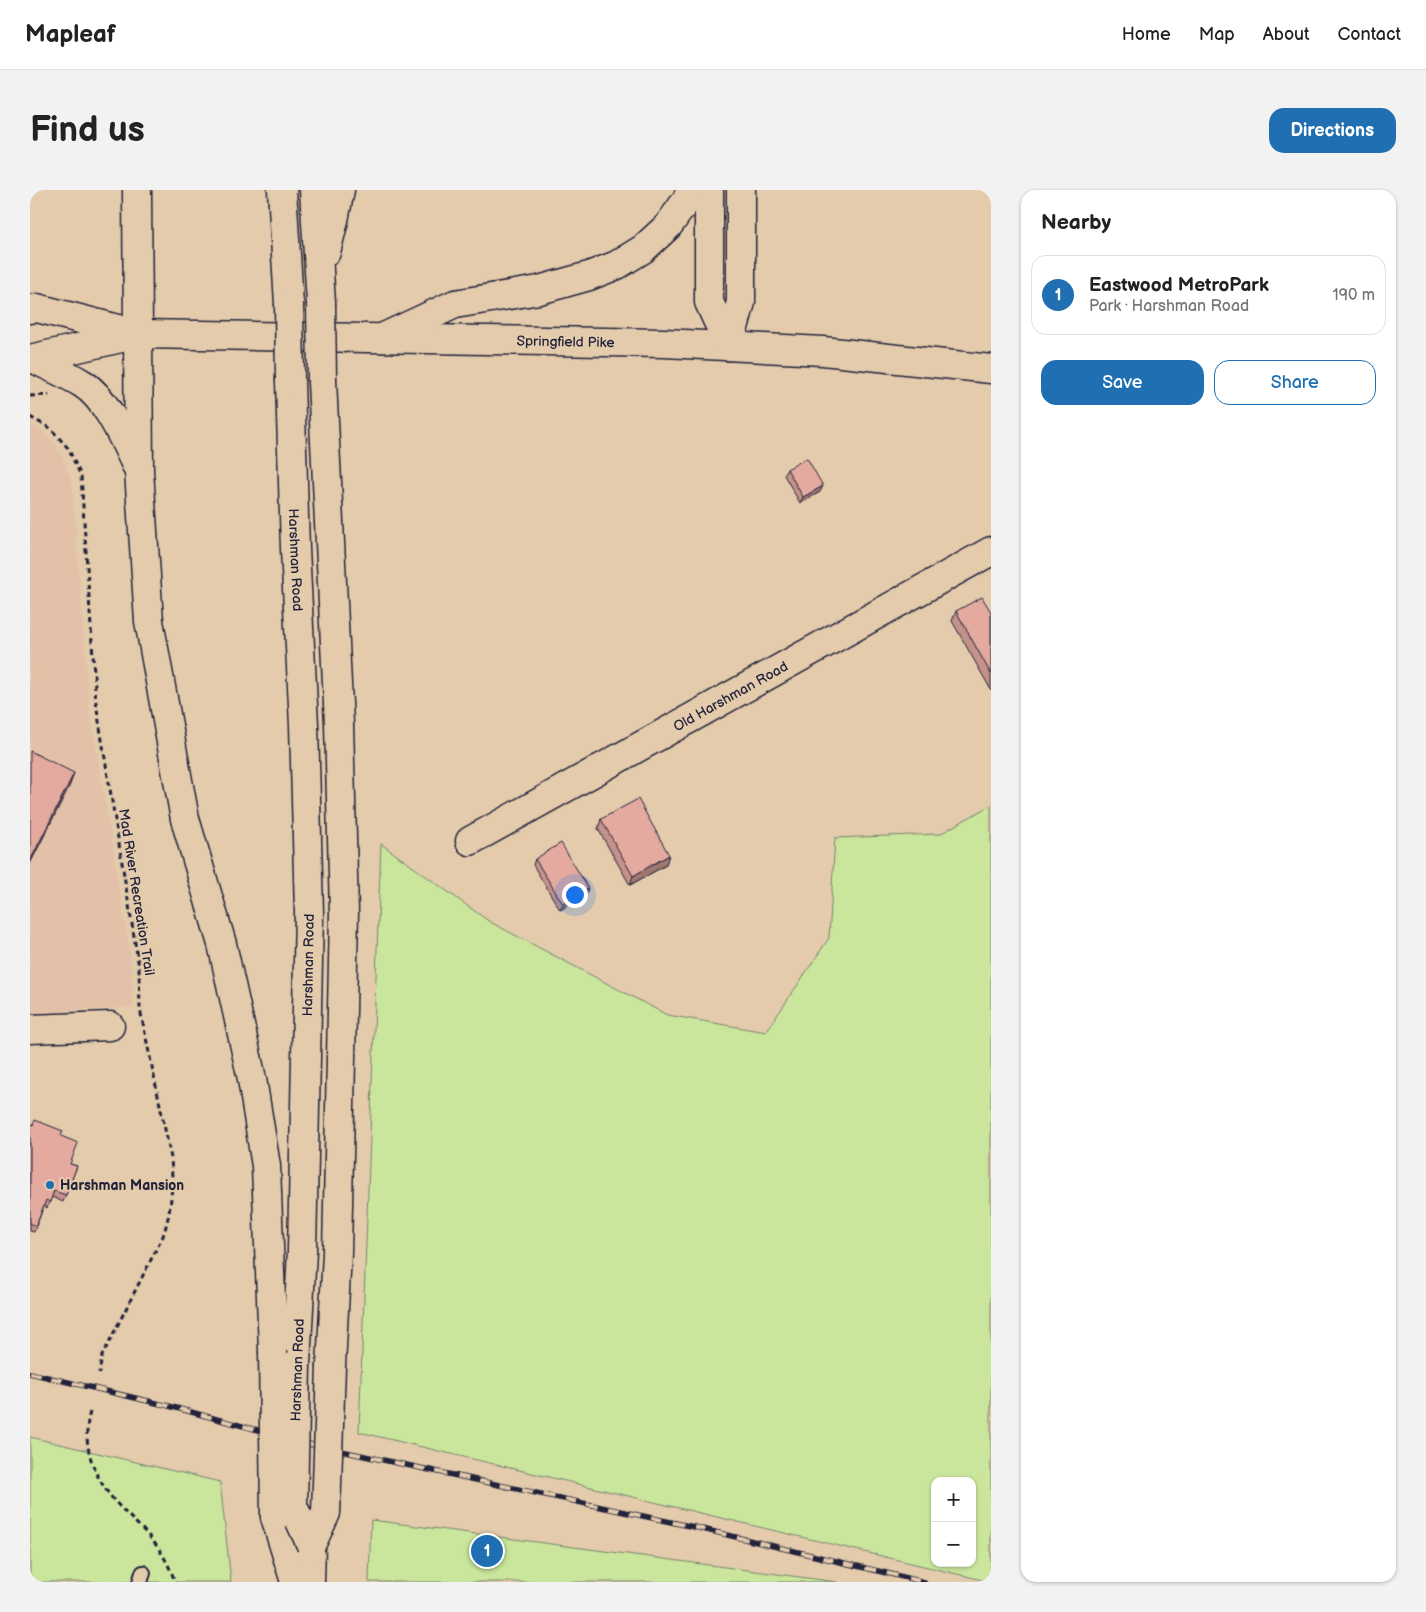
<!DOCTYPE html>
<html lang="en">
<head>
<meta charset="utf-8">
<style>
	:root { --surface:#fff; --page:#f2f2f2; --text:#222; --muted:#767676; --line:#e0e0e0; --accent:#1f6fb2 }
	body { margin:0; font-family:"Balsamiq Sans",sans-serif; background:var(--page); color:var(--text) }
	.controls { position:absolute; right:15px; bottom:15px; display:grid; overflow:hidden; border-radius:10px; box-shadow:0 1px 4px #0004 }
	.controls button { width:45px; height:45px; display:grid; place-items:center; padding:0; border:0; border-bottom:1px solid var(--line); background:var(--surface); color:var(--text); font:25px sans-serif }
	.you { position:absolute; left:544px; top:704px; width:18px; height:18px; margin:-12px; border:4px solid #fff; border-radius:50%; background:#1a73e8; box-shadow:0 0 0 8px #1a73e833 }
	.badge { display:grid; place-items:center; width:32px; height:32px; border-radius:50%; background:var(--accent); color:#fff; font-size:16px; font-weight:700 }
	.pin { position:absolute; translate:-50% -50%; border:2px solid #fff; box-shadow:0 1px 5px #0006 }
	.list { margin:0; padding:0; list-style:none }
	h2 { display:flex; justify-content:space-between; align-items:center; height:65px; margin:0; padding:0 20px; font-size:21px }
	h2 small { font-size:16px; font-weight:400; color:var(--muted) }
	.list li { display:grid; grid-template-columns:32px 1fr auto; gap:15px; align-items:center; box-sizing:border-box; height:80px; margin:0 10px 10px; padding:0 10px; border:1px solid var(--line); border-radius:15px }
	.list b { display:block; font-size:19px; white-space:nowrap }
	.list p { margin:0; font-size:16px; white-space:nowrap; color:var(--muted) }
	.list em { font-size:16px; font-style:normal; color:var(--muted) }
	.actions { display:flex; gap:10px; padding:15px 20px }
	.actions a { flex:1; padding:11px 0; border:1px solid var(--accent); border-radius:15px; text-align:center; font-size:18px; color:var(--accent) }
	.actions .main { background:var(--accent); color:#fff }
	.map { position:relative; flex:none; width:961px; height:1392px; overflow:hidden; border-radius:15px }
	header { display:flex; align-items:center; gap:30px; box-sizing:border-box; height:70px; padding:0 25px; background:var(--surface); border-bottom:1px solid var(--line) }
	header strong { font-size:24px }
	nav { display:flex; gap:28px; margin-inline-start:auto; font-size:18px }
	.intro { display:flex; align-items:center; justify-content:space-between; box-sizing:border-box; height:120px; padding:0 30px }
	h1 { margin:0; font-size:35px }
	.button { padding:12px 22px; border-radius:15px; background:var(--accent); color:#fff; font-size:18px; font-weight:700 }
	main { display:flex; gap:30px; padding:0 30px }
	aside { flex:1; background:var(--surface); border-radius:15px; box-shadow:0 1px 4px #0004 }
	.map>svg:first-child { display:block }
</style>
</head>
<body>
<header>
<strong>Mapleaf</strong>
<nav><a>Home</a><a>Map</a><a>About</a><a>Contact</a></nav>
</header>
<div class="intro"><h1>Find us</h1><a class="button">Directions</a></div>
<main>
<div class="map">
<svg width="961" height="1392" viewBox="0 0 961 1392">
	<rect width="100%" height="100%" fill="#e3cbac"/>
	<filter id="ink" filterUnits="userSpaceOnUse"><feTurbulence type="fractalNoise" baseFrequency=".02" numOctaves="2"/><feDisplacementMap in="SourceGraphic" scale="10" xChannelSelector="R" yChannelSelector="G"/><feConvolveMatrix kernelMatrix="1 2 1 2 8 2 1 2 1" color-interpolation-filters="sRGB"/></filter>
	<g filter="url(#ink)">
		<path fill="#e3c1a8" d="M0,234L9,238L24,252L34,271L42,293L59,514L102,776L103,817L0,824Z"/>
		<path fill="#cae69d" stroke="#76846c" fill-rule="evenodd" d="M961,615V1392L329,1242L351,654L460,732L637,825L736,842L799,748L805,648L910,644ZM905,1291H942V1373H905Z
			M0,1247L190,1292L201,1392H0Z
			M341,1330L807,1392H339Z"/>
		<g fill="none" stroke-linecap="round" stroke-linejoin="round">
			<g stroke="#22223b" stroke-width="18">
				<path id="lane" d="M110,1392L113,1383"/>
			</g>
			<g stroke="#22223b" stroke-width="31">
				<g id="street">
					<path id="s1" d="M440,651L961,361"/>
					<path d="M0,839L80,836"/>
				</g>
			</g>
			<g stroke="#22223b" stroke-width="31">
				<g id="secondary">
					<path id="s2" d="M0,119L7,118L108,144L634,153L793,161L961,179"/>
					<path d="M0,169L104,145"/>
				</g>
			</g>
			<g stroke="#22223b" stroke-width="31">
				<g id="primary">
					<path d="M107,0L109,281L119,431L155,629L192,754L222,889L236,976L243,1161"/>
					<path d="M252,0L259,114"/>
					<path d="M284,0L291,113"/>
					<path d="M679,0V112L699,156"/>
					<path d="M296,62L304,30L310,0"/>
					<path d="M352,148L425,114L509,100L559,86L587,75L613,59L638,36L656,11L661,0"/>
					<path d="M699,156L711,112V0"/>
					<path d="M4,169C20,177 37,184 53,194C77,209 94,250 106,275"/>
					<path id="s3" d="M260,191L265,359L274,535L279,723L272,1061L266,1174"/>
					<path d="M292,191L309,534L314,723L307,1063L301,1176"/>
					<path d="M245,1327L265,1392"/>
					<path d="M280,1392L281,1355"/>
				</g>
			</g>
			<path stroke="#22223b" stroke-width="3" stroke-dasharray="5 4" stroke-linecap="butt" d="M0,206L19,205
				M0,227L20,238L38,258L51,286L66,513L109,777L110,819L141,968C143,995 142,1019 133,1046L72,1166L69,1184
				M60,1222C51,1253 63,1285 83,1309C95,1324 111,1336 123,1351C133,1364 140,1377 145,1392"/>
			<use href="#lane" stroke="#e3cbac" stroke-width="14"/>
			<use href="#street" stroke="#e3cbac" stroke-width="28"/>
			<use href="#secondary" stroke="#e3cbac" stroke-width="28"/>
			<use href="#primary" stroke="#e3cbac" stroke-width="28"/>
			<g stroke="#22223b" stroke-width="5.5">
				<path id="rail" d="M0,1183L139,1216L279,1254L664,1337L894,1392"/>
			</g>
			<use href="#rail" stroke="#e3cbac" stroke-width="4" stroke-dasharray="11" stroke-linecap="butt"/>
			<g stroke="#22223b" stroke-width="31" stroke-linecap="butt">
				<path id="primary-bridge" d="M291,113L292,191
					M259,114L260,191
					M243,1161L245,1327
					M266,1174L263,1316L281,1355
					M281,1355L296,1323L301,1176"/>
			</g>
			<use href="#primary-bridge" stroke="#e3cbac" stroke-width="28"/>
		</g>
		<path fill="#c4928a" stroke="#22223b" d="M757,279L790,302L770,313L754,285Z
			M926,421L961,422V500L922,431Z
			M571,629L636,675L600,695L568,639Z
			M505,669L556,705L530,720L503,675Z
			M0,934L31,946L40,974L47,976L33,1012L22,1007L17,1018L14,1016L4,1042L0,1041Z"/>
		<path fill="#a07770" stroke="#22223b" d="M793,296L790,302L770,313L773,307Z
			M44,583L40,595L0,674V671Z
			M639,665L636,675L600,695L603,686Z
			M558,698L556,705L530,720L533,714Z"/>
		<path fill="#e4aaa0" stroke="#22223b" d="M777,268L793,296L773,307L757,279Z
			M952,407L961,422V484L926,421Z
			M0,561L44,583L0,671Z
			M608,609L639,665L603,686L571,629Z
			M531,653L558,698L533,714L505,669Z
			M5,930L33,941L31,946L48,953L40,974L47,976L36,1005L24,1001L20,1012L16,1010L6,1036L0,1033V934L3,935Z"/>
	</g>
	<circle fill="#1f6fb2" stroke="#e3cbac" stroke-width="2" cx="20" cy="995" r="5"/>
	<g text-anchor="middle" stroke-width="4" stroke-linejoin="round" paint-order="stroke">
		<g font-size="14" fill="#22223b" stroke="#e3cbac">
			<text dy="5" stroke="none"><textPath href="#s2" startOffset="539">Springfield Pike</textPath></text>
			<text dy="5" stroke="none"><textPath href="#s3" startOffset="179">Harshman Road</textPath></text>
			<text dy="5" stroke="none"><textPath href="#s1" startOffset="298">Old Harshman Road</textPath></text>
			<text transform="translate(107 702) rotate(81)" y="5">Mad River Recreation Trail</text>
			<text transform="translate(278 775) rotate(-89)" y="5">Harshman Road</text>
			<text transform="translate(267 1180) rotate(-88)" y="5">Harshman Road</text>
		</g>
		<g font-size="14" font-weight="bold" fill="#22223b" stroke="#e3cbac" text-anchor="start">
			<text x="30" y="1000">Harshman Mansion</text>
		</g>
	</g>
</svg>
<div class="controls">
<button>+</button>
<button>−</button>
</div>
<div class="you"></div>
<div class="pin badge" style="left:457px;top:1361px">1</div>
</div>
<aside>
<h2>Nearby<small></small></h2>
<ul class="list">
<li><span class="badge">1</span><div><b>Eastwood MetroPark</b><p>Park · Harshman Road</p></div><em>190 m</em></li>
</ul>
<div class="actions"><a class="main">Save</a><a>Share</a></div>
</aside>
</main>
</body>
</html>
